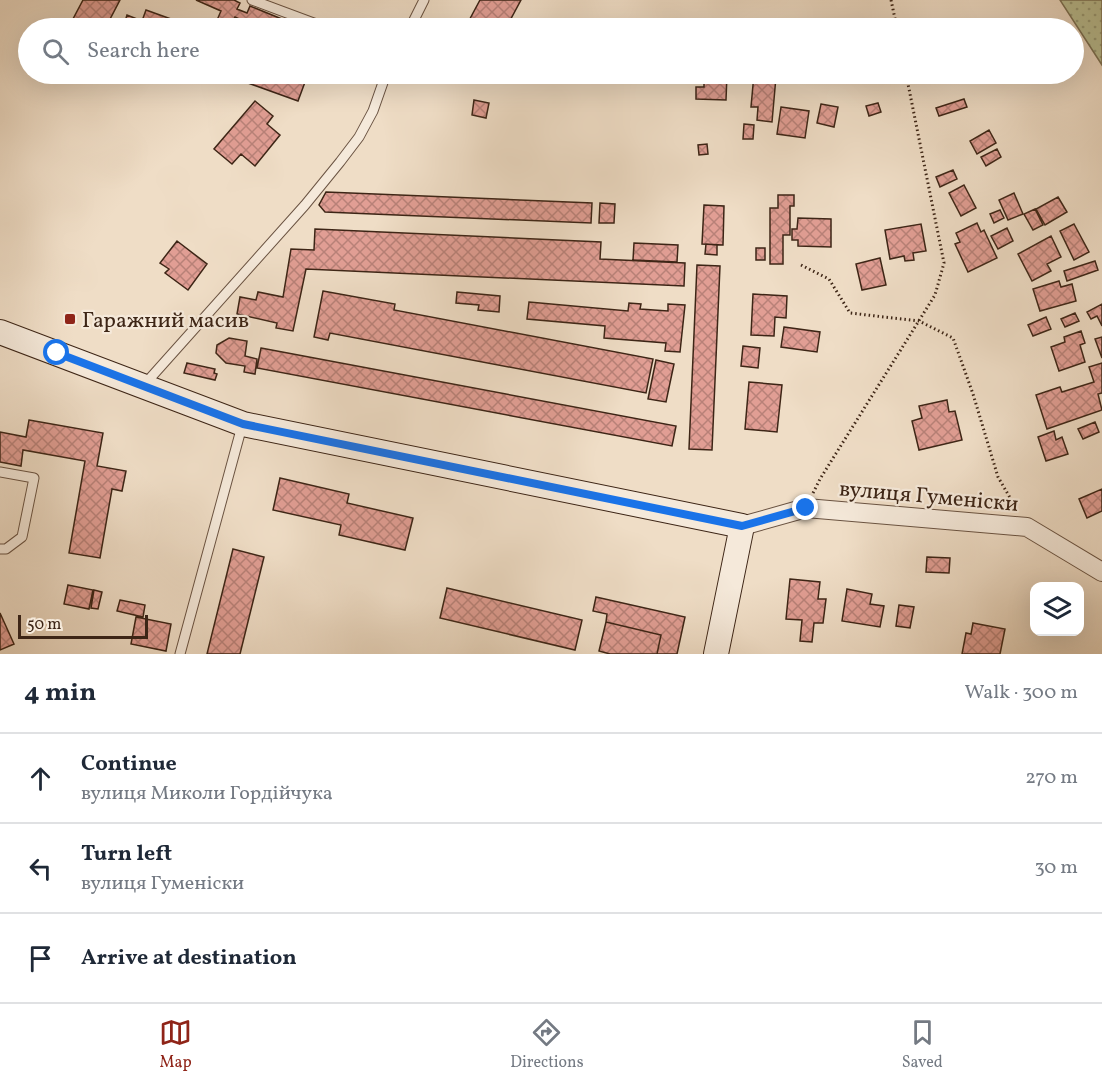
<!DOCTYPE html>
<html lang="en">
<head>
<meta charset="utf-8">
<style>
	:root { --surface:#fff; --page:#f6f6f7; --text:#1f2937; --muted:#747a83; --line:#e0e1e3; --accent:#8f2418 }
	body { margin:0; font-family:Vollkorn,serif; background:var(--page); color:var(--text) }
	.controls { position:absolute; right:18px; bottom:18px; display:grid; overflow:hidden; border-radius:12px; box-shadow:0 6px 24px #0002 }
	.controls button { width:54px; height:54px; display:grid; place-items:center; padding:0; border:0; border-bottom:2px solid var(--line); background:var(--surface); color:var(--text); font:30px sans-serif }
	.scale { position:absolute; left:18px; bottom:15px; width:130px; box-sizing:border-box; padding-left:6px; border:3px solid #3d2516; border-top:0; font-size:16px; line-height:21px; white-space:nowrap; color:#3d2516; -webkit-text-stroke:4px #f5e9da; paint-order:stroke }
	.stop { position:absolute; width:18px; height:18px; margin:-14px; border:4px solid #1a73e8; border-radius:50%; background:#fff }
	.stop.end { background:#1a73e8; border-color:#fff; box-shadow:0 2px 6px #0008 }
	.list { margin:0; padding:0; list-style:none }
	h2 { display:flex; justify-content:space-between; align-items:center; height:78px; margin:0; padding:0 24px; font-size:26px }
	h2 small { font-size:20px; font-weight:400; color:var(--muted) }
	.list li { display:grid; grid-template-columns:39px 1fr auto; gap:18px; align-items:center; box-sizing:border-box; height:90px; padding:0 24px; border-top:2px solid var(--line) }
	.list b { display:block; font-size:22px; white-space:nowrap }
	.list p { margin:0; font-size:20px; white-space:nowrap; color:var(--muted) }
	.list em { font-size:20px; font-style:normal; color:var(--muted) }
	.icon { flex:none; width:33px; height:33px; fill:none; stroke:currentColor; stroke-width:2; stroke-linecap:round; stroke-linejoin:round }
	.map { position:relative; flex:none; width:1102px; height:654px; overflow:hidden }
	.search { position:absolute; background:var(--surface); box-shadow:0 6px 24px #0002; left:18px; right:18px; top:18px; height:66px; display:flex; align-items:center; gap:15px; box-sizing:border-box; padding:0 21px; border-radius:33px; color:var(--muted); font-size:22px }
	.sheet { height:348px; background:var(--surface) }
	nav { display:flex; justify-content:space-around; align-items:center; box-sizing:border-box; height:84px; border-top:2px solid var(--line); background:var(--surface); font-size:16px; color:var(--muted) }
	nav a { display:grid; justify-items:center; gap:3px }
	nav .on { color:var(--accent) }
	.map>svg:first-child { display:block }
</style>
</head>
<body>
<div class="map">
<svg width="1102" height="654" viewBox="0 0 1102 654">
	<defs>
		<pattern id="grass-dots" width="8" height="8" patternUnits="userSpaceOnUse" patternTransform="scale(1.5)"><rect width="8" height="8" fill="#bac094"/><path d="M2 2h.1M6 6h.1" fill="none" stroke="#989c78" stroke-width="1.8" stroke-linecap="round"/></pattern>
		<pattern id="building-cross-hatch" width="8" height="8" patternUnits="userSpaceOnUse" patternTransform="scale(1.5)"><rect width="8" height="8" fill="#e19e94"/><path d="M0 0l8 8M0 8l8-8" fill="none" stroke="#b88178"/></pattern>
	</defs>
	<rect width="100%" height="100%" fill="#efddc6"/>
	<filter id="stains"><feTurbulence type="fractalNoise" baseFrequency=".00333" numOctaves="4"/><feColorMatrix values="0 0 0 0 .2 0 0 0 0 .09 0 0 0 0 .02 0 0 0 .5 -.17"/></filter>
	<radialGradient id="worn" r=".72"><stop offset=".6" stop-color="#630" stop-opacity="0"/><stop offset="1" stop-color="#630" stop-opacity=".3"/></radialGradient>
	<path fill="url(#grass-dots)" stroke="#7c7255" stroke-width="1.5" d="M1060,0H1102V65Z"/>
	<path fill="url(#building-cross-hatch)" stroke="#3d2516" stroke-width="1.5" d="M83,0H120L107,25L114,28H92L73,19Z
		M196,0H234L240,3L237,9L247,13L250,6L289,22L286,28H252L242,24L244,21L235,17L230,28H217L214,27L221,11Z
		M480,0H521L506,28H465Z
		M146,10L196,28H123L127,15L142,21Z
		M223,74H308L298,101Z
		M704,74H743H727L726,100L696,99V87H704Z
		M754,74L776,77L772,122L757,120L758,107H751Z
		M964,99L967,107L939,116L936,108Z
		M474,100L489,103L486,118L472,115Z
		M255,101L273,116L267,124L280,135L255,166L241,154L232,164L214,149Z
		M878,103L881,112L869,116L866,106Z
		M821,104L838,107L834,127L817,123Z
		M781,107L809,111L805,138L777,134Z
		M744,124L754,125L753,139H743Z
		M989,130L996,143L977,154L970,141Z
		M707,144L708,154L699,155L698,145Z
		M997,149L1001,157L986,166L981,157Z
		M953,170L957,179L940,187L936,177Z
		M964,185L976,208L961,216L949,193Z
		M326,192L592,203L591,223L325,212L319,205Z
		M1014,193L1023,214L1008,220L999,200Z
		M778,195H794V206H790V235H783V264H770V208H778Z
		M1058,197L1067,212L1045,225L1036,209Z
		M600,203L615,204L614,223H599Z
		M704,205L724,206L723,245L702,244Z
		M1035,209L1043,225L1033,230L1024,214Z
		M1000,210L1004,218L994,223L990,214Z
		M798,218L831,219V247L798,246V240H792V229H797Z
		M977,223L981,232L984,230L997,258L968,272L955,244L960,242L956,233Z
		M921,224L926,251L913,253L914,260L905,261L904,256L890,259L885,230Z
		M1074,224L1089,252L1074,260L1060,231Z
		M1007,228L1013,241L998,249L991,236Z
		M315,229L601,242L600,259L685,263L684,286L306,269L293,331L276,328L277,323L237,314L240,297L256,300L258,292L283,297L291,249L314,250Z
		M1051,236L1061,257L1047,264L1051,271L1032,281L1018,254Z
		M177,241L207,264L188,290L165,273L169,269L160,263Z
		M634,243L678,245L677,262L633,260Z
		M706,244L717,245V255L705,254Z
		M756,248H765V260H756Z
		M880,258L886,285L862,290L856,264Z
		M1095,261L1098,270L1067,281L1064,271Z
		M697,265L720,266L712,450L689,449Z
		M1059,281L1061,287L1072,284L1076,301L1040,311L1033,289Z
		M323,291L395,304L394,310L653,359L646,393L330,333L328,340L314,337Z
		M457,292L500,296L499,312L478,310L479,305L456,303Z
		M753,294L787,296L786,318L775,317L774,336L751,335Z
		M529,302L628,311L629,303L641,304L640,309L668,311V304L685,305L680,352L665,351L666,343L604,338L605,326L527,319Z
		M1102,304V326L1097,316L1091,319L1087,312Z
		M1075,313L1079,321L1065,327L1061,319Z
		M1046,317L1051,329L1033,336L1028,325Z
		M784,327L820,332L817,352L781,347Z
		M1081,331L1085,343L1080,345L1085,362L1059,371L1051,347L1065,342L1064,337Z
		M1102,337V358L1095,339Z
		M229,338L247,341L245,356L257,359L255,374L244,372L245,366L226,363L216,353L217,345Z
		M743,346L760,348L758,368L741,366Z
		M261,348L676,426L672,446L257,368Z
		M656,360L674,364L666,402L648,399Z
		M187,363L215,369L214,373L217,374L215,380L184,373Z
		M1102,363V393L1098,394L1102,410L1047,429L1036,395L1060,387L1062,392L1094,382L1089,367Z
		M749,382L782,385L777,432L745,429Z
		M947,400L949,412L955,411L962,440L919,450L912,421L922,418L919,406Z
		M29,420L103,433L97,466L126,471L122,491L112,489L100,558L69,553L85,461L23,450L21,466L0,462V432L26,437Z
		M1095,422L1099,432L1083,439L1078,429Z
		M1054,431L1056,440L1062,437L1068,454L1046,461L1038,437Z
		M280,478L349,494L347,503L413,518L405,550L339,535L341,525L273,510Z
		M1102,489V511L1087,518L1079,499Z
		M233,549L264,557L240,654H207Z
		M927,557L950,558L949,573L926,572Z
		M790,579L820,582L818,599H826L823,623H814L812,642L800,641L802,620L786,619Z
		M68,585L93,590L89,609L64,604Z
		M447,588L582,620L575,650L440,618Z
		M847,589L872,594L870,604L884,606L880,627L842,621Z
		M94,590L102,592L98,609L91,608Z
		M596,597L685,617L677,654H657L661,635L606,622L607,614L593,611Z
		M120,600L145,605L143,617L117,611Z
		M899,605L914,607L910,628L896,626Z
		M0,613L14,644L0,650Z
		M136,617L171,624L166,651L131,644Z
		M606,622L661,635L657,654H610L599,651Z
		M973,623L1005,629L1000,654H962L966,633L971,634Z"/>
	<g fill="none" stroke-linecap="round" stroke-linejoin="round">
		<g stroke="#6a5342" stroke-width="11">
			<path id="lane" d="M252,0L327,28
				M410,28L424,0
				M145,384L305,205L340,162L359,137L373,111L386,74
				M0,472L34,478L22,537L6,549H0
				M180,654L242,426"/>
		</g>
		<g stroke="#6a5342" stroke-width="20">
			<path id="street" d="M742,526L806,508L1027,527L1102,572"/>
		</g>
		<g stroke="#3d2516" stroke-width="26">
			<path id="secondary" d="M0,332L243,424L742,526L716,654"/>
		</g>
		<path stroke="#3d2516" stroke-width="3" stroke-dasharray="1.5 3" stroke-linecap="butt" d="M891,0L897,28
			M801,265L829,279L850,313L919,321L953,338L973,394L998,477L1016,508
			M813,493L820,479L935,295L944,263L906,74"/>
		<use href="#lane" stroke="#f5e9da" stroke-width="9"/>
		<use href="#street" stroke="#f5e9da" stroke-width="18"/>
		<use href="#secondary" stroke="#f5e9da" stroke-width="24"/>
	</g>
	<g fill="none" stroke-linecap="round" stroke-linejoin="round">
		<path stroke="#1a73e8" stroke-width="8" d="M57,353L243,424L742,526L806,508"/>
	</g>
	<rect fill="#8f2418" stroke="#f5e9da" stroke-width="2" x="64" y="313" width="12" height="12" rx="3"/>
	<g text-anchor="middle" stroke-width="4.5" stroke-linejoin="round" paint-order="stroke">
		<g font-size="22" fill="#3d2516" stroke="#f5e9da" text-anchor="start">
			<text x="82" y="327">Гаражний масив</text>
		</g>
		<g font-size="22" fill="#3d2516" stroke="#f5e9da">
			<text transform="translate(929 495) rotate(5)" y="8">вулиця Гуменіски</text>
		</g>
	</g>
	<rect width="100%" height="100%" filter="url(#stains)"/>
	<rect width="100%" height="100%" fill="url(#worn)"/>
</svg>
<div class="controls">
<button><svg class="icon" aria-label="layers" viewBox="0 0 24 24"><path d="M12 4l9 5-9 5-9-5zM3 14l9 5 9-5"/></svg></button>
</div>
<div class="scale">50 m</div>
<div class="stop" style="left:57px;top:353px"></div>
<div class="stop end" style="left:806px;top:508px"></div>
<div class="search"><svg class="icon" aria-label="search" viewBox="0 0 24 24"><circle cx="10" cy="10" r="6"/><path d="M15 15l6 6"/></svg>Search here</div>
</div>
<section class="sheet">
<h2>4 min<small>Walk · 300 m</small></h2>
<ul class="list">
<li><svg class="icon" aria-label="ahead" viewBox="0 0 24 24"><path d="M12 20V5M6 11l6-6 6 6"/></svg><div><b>Continue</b><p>вулиця Миколи Гордійчука</p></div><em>270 m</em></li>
<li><svg class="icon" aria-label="left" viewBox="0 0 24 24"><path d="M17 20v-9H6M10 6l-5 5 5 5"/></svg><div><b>Turn left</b><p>вулиця Гуменіски</p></div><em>30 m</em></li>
<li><svg class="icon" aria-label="arrive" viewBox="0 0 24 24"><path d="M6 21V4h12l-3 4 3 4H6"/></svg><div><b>Arrive at destination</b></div></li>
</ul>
</section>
<nav>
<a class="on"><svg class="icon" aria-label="map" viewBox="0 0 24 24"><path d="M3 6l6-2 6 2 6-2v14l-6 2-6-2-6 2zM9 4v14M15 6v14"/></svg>Map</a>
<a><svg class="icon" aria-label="directions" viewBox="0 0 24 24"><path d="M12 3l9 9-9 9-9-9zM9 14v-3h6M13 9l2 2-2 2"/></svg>Directions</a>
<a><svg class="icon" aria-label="saved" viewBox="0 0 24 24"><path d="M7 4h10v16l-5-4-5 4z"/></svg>Saved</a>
</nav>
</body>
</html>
